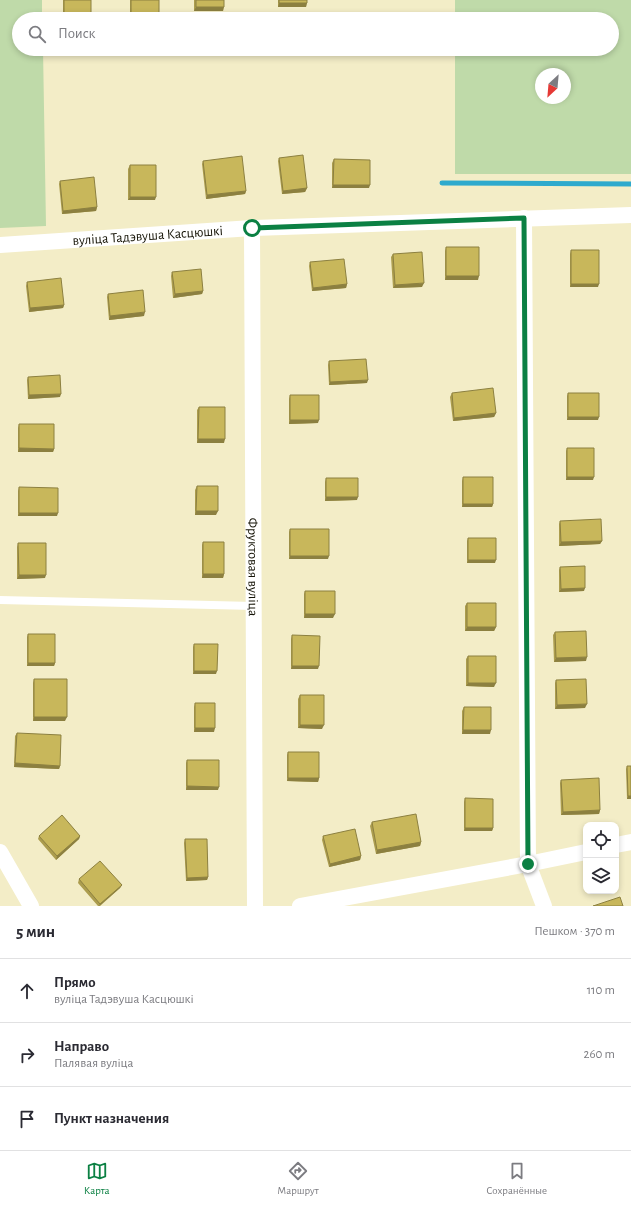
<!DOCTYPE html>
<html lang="ru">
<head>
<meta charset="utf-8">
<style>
	:root { --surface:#fff; --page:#f2f2f3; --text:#2b2b33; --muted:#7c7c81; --line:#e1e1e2; --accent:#0b8043 }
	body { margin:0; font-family:"Alegreya Sans",sans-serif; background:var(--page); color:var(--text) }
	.controls { position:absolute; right:12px; bottom:12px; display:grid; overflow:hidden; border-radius:8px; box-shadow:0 2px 6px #0003 }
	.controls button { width:36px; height:36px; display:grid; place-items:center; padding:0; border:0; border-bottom:1px solid var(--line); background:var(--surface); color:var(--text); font:20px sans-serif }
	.compass { position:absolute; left:535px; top:68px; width:36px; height:36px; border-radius:50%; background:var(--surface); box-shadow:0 2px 6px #0003; rotate:206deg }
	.stop { position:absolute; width:12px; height:12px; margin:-9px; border:3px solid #0b8043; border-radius:50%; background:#fff }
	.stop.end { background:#0b8043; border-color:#fff; box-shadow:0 1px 4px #0008 }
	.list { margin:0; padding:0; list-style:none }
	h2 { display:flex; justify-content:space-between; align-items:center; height:52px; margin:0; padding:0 16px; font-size:17px }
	h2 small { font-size:13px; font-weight:400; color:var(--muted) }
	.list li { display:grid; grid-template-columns:26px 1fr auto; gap:12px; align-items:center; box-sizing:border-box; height:64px; padding:0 16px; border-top:1px solid var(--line) }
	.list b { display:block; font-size:15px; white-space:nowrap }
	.list p { margin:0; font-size:13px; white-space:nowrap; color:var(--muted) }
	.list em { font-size:13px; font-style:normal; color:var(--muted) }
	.icon { flex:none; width:22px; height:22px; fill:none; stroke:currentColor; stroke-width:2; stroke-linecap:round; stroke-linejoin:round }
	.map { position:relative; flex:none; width:631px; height:906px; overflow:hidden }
	.search { position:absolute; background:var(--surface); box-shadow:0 2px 6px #0003; left:12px; right:12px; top:12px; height:44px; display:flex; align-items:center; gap:10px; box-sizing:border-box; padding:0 14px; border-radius:22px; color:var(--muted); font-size:15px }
	.sheet { height:244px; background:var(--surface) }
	nav { display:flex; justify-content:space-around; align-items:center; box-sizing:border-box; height:56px; border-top:1px solid var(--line); background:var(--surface); font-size:11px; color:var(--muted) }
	nav a { display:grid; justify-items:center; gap:2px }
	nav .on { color:var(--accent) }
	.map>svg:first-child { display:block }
</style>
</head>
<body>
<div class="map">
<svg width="631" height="906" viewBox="0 0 631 906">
	<rect width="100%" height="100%" fill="#f3edc7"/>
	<path fill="#bfdaa9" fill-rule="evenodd" d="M0,0H42V19H19V49H43L46,226L0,228Z
		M455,0H631V174H455V49H612V19H455ZM541,74H565V98H541Z"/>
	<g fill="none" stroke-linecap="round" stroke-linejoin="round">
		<path stroke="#2eaacd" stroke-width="5" d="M442,183L631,184"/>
		<path stroke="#fff" stroke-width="8" d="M0,600L254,606"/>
		<g stroke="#fff" stroke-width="16">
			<path d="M524,218L528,864L544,906"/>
			<path id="s1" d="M252,228L255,906"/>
			<path id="s2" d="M0,245L252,228L631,215"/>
			<path d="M616,845L631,842"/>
			<path d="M0,852L31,906"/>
			<path d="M300,906L528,864L586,852"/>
		</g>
	</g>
	<path fill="#ac9d4e" d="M63,0H91V19H63Z
		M130,0H159V19H130Z
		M194,0H224L223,11H194Z
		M278,0H307L306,7H278Z
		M279,158L307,188L305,192L282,194L278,161Z
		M334,159L369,188H332V163Z
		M203,161L246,191L245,194L206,199L202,164Z
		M130,165L155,200H128V169Z
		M60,181L97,207L96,211L62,214L59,184Z
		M446,247L478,280H445V251Z
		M571,250L598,287H570V254Z
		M393,254L422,287L393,288L391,257Z
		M310,262L347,284L346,288L312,291L309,266Z
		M172,272L203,291L202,294L173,298L171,276Z
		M27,282L64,305L63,308L29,312L26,286Z
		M108,294L144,316L109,320L107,297Z
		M329,361L367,383L329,385L328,365Z
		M28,377L60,397L28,399L27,380Z
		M452,393L496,413L494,417L453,421L450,397Z
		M568,393L598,420H567V396Z
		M290,395L318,423L289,424V399Z
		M199,407L224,443H197V410Z
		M19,424L54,449L53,452H18V428Z
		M567,448L593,480H566V451Z
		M463,477L493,504L492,507H462V481Z
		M326,478L357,500L325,501V482Z
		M197,486L216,515H195V490Z
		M19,487L57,516H18V491Z
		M560,521L602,541L600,544L559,546V524Z
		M290,529L328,559H289V532Z
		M468,538L495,563H467V541Z
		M203,542L224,574L223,578H202V545Z
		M18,543L45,578L17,579V547Z
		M560,567L584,591L559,592V570Z
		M305,591L333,618H304V594Z
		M467,603L496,627L494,631H465V606Z
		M555,632L586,661L554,662L553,635Z
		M28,634L55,663L54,666H27V637Z
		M292,635L318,669H291V639Z
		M194,644L216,674H193V647Z
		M468,656L494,687L466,686V659Z
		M34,679L65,721H33V683Z
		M556,680L585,708L555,709V683Z
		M300,695L322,729L298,728V699Z
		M195,703L214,732H194V707Z
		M464,707L490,734H462V711Z
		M17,733L60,766L59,769L14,767L15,736Z
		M288,752L319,778L318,782L287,781V755Z
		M187,760L218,790H186V763Z
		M627,766L631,799H627L626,769Z
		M561,780L600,810L599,814L561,815L560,783Z
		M465,798L493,828L492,831H464V802Z
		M372,822L421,842L420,846L376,854L370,826Z
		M39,836H80L79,839L56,860L38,839Z
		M323,836L361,856L360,860L329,867L322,840Z
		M185,839L208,877L207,880L186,881L184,843Z
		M79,879L122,885L120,888L100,906H98L78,883Z"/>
	<path fill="#8c8040" d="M279,3H307L306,7H278Z
		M196,7H224L223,11H194Z
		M333,185H370L369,188H332Z
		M307,188L305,192L282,194L283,191Z
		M246,191L245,194L206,199L207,195Z
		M130,197H156L155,200H128Z
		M97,207L96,211L62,214L63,211Z
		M446,276H479L478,280H445Z
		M424,283L422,287L393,288L395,285Z
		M347,284L346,288L312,291L313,288Z
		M571,284H599L598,287H570Z
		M203,291L202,294L173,298L175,294Z
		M64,305L63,308L29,312L30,308Z
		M145,312L144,316L109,320L110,316Z
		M368,380L367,383L329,385L330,382Z
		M61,394L60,397L28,399L29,395Z
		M496,413L494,417L453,421L454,418Z
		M568,417H599L598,420H567Z
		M290,420H319L318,423L289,424Z
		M198,439H225L224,443H197Z
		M19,448L54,449L53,452H18Z
		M567,477H594L593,480H566Z
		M326,497H358L357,500L325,501Z
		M463,504H493L492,507H462Z
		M196,511H218L216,515H195Z
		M19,513H58L57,516H18Z
		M602,541L600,544L559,546L561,542Z
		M290,556H329L328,559H289Z
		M468,560H496L495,563H467Z
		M203,574H224L223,578H202Z
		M19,575H46L45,578L17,579Z
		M585,588L584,591L559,592L561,589Z
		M305,614H335L333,618H304Z
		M467,627H496L494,631H465Z
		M587,657L586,661L554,662L556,658Z
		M28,663H55L54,666H27Z
		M292,666H319L318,669H291Z
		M194,671H217L216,674H193Z
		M468,683H496L494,687L466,686Z
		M587,704L585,708L555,709L557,705Z
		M34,717H67L65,721H33Z
		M300,725H324L322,729L298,728Z
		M195,728H215L214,732H194Z
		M463,730H491L490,734H462Z
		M15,763L60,766L59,769L14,767Z
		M288,778H319L318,782L287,781Z
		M187,786L219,787L218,790H186Z
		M628,796H631V799H627Z
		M600,810L599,814L561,815L563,812Z
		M465,828H493L492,831H464Z
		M80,836L79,839L56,860L57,856Z
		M421,842L420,846L376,854L377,850Z
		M361,856L360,860L329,867L330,864Z
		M208,877L207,880L186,881L187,878Z
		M122,885L120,888L99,906L100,904Z"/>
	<path fill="#c8b75b" stroke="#8c8040" d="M64,0H91V19H64Z
		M131,0H159V19H131Z
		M196,0H224V7H196Z
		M279,0H307V3H279Z
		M303,155L307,188L283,191L279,158Z
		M242,156L246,191L207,195L203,161Z
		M334,159L370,160V185H333Z
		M130,165H156V197H130Z
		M94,177L97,207L63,211L60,181Z
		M446,247H479V276H446Z
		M571,250H599V284H571Z
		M422,252L424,283L395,285L393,254Z
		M344,259L347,284L313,288L310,262Z
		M201,269L203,291L175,294L172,272Z
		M61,278L64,305L30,308L27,282Z
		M143,290L145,312L110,316L108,294Z
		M366,359L368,380L330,382L329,361Z
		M60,375L61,394L29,395L28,377Z
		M493,388L496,413L454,418L452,393Z
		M568,393H599V417H568Z
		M290,395H319V420H290Z
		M199,407H225V439H198Z
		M19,424H54V449L19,448Z
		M567,448H594V477H567Z
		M463,477H493V504H463Z
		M326,478H358V497H326Z
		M197,486H218V511H196Z
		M19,487L58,488V513H19Z
		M601,519L602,541L561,542L560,521Z
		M290,529H329V556H290Z
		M468,538H496V560H468Z
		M203,542H224V574H203Z
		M18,543H46V575H19Z
		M585,566V588L561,589L560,567Z
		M305,591H335V614H305Z
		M467,603H496V627H467Z
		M586,631L587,657L556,658L555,632Z
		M28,634H55V663H28Z
		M292,635L320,636L319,666H292Z
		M194,644H218L217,671H194Z
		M468,656H496V683H468Z
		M34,679H67V717H34Z
		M586,679L587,704L557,705L556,680Z
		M300,695H324V725H300Z
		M195,703H215V728H195Z
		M464,707H491V730H463Z
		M17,733L61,735L60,766L15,763Z
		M288,752H319V778H288Z
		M187,760H219V787L187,786Z
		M627,766H631V796H628Z
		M599,778L600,810L563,812L561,780Z
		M465,798L493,799V828H465Z
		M416,814L421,842L377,850L372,822Z
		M62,815L80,836L57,856L39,836Z
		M355,829L361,856L330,864L323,836Z
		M185,839H207L208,877L187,878Z
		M100,861L122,885L100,904L79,879Z
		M620,897L623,906H593Z"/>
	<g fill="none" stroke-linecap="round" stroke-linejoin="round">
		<path stroke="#0b8043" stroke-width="5" d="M252,228L524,218L528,864"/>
	</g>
	<g text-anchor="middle" stroke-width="3.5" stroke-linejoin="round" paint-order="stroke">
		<g font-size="14" fill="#141205" stroke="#f3edc7">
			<text dy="5" stroke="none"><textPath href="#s2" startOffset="148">вуліца Тадэвуша Касцюшкі</textPath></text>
			<text dy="5" stroke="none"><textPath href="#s1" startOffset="339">Фруктовая вуліца</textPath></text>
		</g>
	</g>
</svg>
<div class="controls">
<button><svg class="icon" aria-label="locate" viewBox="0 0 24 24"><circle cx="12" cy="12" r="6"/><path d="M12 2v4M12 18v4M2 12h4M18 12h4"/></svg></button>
<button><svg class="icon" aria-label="layers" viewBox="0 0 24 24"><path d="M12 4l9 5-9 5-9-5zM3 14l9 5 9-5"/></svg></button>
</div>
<svg class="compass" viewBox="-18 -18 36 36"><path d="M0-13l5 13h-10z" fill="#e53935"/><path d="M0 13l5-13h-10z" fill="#7c7c81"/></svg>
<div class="stop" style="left:252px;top:228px"></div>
<div class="stop end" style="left:528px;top:864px"></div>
<div class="search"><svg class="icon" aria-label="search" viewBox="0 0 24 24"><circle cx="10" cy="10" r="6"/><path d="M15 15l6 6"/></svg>Поиск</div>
</div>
<section class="sheet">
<h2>5 мин<small>Пешком · 370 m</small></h2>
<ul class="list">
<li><svg class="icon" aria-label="ahead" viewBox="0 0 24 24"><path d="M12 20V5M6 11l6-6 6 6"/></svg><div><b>Прямо</b><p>вуліца Тадэвуша Касцюшкі</p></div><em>110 m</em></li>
<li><svg class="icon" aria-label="right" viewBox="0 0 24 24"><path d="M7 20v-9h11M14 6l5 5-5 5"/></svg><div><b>Направо</b><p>Палявая вуліца</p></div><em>260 m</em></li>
<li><svg class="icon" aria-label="arrive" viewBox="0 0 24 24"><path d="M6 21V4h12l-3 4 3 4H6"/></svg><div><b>Пункт назначения</b></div></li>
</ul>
</section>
<nav>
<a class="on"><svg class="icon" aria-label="map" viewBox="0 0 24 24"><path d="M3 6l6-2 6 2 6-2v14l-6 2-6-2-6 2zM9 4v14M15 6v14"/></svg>Карта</a>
<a><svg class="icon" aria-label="directions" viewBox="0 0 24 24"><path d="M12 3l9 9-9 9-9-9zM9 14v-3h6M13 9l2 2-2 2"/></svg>Маршрут</a>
<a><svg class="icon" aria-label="saved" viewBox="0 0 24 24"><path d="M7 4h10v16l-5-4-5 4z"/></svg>Сохранённые</a>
</nav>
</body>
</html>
